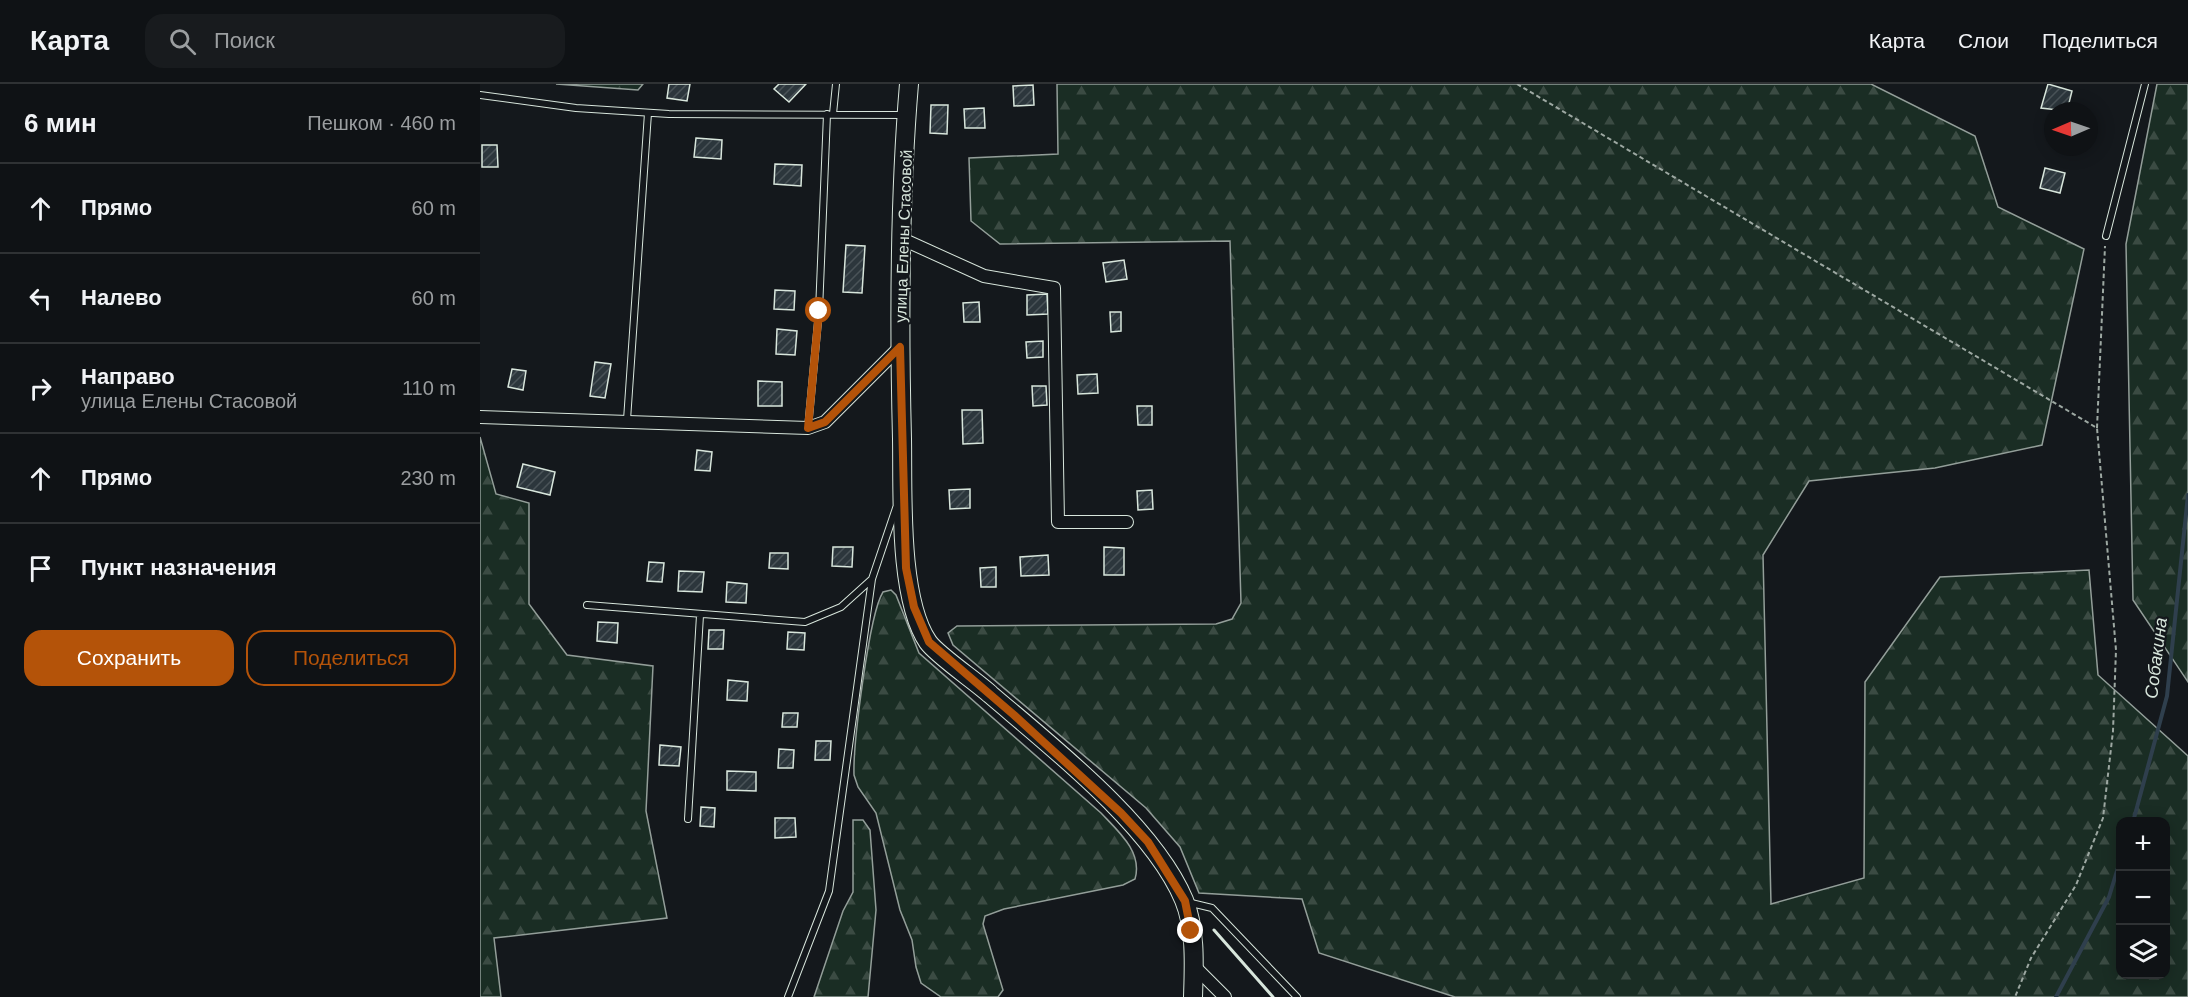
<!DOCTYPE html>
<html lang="ru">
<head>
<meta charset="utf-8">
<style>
	:root { --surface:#0f1215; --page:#181b1e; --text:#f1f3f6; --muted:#9b9ea0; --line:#2f3234; --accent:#b45309 }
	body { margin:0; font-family:Helvetica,sans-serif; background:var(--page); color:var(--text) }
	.controls { position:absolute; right:18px; bottom:18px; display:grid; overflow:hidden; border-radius:12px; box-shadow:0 3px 15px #0003 }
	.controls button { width:54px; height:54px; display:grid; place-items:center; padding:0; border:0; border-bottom:2px solid var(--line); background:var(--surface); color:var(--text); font:30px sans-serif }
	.compass { position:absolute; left:1564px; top:18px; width:54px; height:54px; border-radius:50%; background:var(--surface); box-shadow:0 3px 15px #0003; rotate:268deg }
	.stop { position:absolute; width:18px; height:18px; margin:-14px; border:4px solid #b45309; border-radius:50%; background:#fff }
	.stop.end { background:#b45309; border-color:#fff; box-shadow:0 2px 6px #0008 }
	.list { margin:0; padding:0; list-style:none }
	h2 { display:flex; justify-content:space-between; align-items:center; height:78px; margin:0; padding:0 24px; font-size:26px }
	h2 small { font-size:20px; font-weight:400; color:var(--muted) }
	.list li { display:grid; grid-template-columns:39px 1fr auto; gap:18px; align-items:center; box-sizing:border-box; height:90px; padding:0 24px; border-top:2px solid var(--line) }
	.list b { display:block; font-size:22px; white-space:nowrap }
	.list p { margin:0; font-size:20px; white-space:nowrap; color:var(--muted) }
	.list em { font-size:20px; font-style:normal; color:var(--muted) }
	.actions { display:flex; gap:12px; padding:18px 24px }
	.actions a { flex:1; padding:14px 0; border:2px solid var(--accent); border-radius:18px; text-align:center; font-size:21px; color:var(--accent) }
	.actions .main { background:var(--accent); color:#fff }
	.icon { flex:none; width:33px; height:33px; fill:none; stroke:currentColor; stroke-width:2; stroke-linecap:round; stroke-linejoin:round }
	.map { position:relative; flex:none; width:1708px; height:913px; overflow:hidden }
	header { display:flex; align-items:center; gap:36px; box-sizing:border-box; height:84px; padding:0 30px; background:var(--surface); border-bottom:2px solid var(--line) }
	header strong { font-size:28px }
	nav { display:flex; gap:33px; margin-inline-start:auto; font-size:21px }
	.search { width:420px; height:54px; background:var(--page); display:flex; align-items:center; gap:15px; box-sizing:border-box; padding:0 21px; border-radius:18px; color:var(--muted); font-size:22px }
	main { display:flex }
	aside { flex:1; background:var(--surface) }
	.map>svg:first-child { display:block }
</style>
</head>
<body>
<header>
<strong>Карта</strong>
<div class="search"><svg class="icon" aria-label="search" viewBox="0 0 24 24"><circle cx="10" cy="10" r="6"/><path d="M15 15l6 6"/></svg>Поиск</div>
<nav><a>Карта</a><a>Слои</a><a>Поделиться</a></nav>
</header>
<main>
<aside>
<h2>6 мин<small>Пешком · 460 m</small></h2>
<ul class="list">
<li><svg class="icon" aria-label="ahead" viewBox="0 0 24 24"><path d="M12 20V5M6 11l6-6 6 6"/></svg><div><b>Прямо</b></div><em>60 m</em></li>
<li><svg class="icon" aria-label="left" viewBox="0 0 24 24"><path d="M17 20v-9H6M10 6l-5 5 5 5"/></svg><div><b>Налево</b></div><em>60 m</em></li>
<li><svg class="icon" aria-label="right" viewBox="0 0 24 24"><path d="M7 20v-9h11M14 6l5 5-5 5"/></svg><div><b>Направо</b><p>улица Елены Стасовой</p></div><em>110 m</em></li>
<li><svg class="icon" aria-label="ahead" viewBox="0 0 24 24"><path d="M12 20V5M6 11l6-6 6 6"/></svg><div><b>Прямо</b></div><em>230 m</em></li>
<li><svg class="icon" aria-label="arrive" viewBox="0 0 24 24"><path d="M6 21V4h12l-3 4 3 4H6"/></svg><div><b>Пункт назначения</b></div></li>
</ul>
<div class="actions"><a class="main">Сохранить</a><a>Поделиться</a></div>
</aside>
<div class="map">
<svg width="1708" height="913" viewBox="0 0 1708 913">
	<defs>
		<pattern id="forest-firs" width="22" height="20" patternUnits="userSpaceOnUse" patternTransform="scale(1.5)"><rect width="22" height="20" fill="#1a2d24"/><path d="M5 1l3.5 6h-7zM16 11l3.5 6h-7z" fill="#3b4b43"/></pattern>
		<pattern id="building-hatch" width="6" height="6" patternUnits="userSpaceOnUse" patternTransform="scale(1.5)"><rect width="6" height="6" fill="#2c363c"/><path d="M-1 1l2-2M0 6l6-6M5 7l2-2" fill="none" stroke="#4a5358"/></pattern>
	</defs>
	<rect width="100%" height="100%" fill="#14181c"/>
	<path fill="url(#forest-firs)" stroke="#939e99" stroke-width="1.5" fill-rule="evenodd" d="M76,0H163L158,6Z
		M577,0H1391L1495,52L1518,123L1604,165L1562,361L1455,384L1329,397L1283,471L1291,820L1384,794L1385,598L1460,493L1609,486L1618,591L1708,672V913H975L839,869L822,815L719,809L700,763L666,724L473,561L468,549L477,542L736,540L752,535L761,519L750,157L520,160L491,137L489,74L578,70ZM1640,738H1686V890H1640Z
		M1677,0H1708V598L1653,516L1646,160Z
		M0,353L16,410L49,419V520L87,571L173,582L166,727L187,834L14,854L21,913H0Z
		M411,506L416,511L439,569L621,729C638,747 663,768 655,795L643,801L524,825L505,832L503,840L523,906L518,913H461L441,899L436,883L432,856L420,826L396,729L378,703L374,691C373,661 389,530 403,508Z
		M373,736H383L390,746L396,826L388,913H334L363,827L373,808Z"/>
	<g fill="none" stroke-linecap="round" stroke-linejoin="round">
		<path stroke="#2f3f4d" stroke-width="4" d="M1653,738L1687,612L1708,411
			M1576,913L1629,813L1640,777"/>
	</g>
	<path fill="url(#building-hatch)" stroke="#d8e6dc" stroke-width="1.5" d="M189,0H210L207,17L187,14Z
		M299,0H326L309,18L294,5Z
		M1568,0L1592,7L1587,27L1561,24Z
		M553,1L554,21L534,22L533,2Z
		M451,21H468L467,50L450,49Z
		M504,24L505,44H485L484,25Z
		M216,54L242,56L241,75L214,73Z
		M2,61H17L18,83H2Z
		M295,80L322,81L321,102L294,100Z
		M1565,84L1585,89L1580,109L1560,104Z
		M366,161L385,162L382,209L363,208Z
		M644,176L647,195L626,198L623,179Z
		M295,206L315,207L314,226L294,225Z
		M567,210L568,230L547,231V211Z
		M499,218L500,238H484L483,219Z
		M630,228H641V247L631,248Z
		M297,245L317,247L315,271L296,270Z
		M563,257V273L547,274L546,258Z
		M115,278L131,280L125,314L110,312Z
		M32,285L46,287L43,306L28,303Z
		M617,290L618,309L598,310L597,291Z
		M278,297L302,298V322H278Z
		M552,302H566L567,321L553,322Z
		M657,322H672V341H658Z
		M482,326H502L503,359L483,360Z
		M217,366L232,368L230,387L215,386Z
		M43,380L75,388L70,411L37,403Z
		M490,405V424L470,425L469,406Z
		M672,406L673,425L658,426L657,407Z
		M353,463H373L372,483L352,482Z
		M624,463L644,464V491H624Z
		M290,469H308V485L289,484Z
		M568,471L569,491L541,492L540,473Z
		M169,478L184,479L182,498L167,497Z
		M516,483V503H501L500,484Z
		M199,487L224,488L222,508L198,507Z
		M247,498L267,500L266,519L246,518Z
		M118,538L138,539L137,559L117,557Z
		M229,546H244L243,565H228Z
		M308,548L325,549L324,566L307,565Z
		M248,596L268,598L267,617L247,616Z
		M303,629H318L317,643H302Z
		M336,657H351L350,676H335Z
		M180,661L201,663L199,682L179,681Z
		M299,665L314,666L313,684H298Z
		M247,687L276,688V707L247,706Z
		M221,723L235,724L234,743L220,742Z
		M295,734H315L316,753L295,754Z"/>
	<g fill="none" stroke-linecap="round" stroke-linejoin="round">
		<g stroke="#d8e6dc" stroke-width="8">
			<path id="service" d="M0,11L96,24L189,30L426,31
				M353,30L356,0
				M1626,152L1665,0
				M147,336L168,29
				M328,344L339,227L347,30
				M107,521L325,538L361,523L392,495
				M208,735L220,531
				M707,818L732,824L817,913
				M308,913L349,807L392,495L416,424"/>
		</g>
		<g stroke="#d8e6dc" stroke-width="14">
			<path id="minor" d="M420,154L504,192L574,204L578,438H647
				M0,333L328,344L345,338L420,263
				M713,881L745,913"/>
		</g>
		<g stroke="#d8e6dc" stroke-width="20">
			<path id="secondary" d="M429,0C419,118 419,237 422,355C423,408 418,514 448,558C457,571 497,598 511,611C572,663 673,742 704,816C716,845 714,882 713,913"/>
		</g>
		<path stroke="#9da8a2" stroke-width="2" stroke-dasharray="4.5 3" stroke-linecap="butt" d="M1037,0L1617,344L1636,566L1633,647L1623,734L1596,801L1551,874L1535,913
			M1617,344L1625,162"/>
		<use href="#service" stroke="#14181c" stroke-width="6"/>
		<use href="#minor" stroke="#14181c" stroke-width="12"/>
		<use href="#secondary" stroke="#14181c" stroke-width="18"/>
		<path stroke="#d8e6dc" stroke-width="3" d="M734,846L793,913"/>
	</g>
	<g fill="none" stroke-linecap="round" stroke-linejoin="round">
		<path stroke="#b45309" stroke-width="8" d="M339,227L328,344L345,338L420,263L426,484L434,523L449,558L534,631L641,729L668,758L705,817L711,847"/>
	</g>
	<g text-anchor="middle" stroke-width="4.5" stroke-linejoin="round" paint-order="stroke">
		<g font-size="16" fill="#d8e6dc" stroke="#14181c">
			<text transform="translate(423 152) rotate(-88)" y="6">улица Елены Стасовой</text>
		</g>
		<g font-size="18" font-style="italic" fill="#d8e6dc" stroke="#14181c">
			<text transform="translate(1676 574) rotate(-83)" y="6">Собакина</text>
		</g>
	</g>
</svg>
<div class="controls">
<button>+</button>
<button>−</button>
<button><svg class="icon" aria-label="layers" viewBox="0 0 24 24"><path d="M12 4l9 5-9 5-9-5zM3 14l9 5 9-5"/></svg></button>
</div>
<svg class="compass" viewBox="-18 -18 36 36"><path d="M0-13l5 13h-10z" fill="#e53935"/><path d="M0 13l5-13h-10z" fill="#9b9ea0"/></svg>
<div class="stop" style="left:339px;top:227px"></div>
<div class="stop end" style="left:711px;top:847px"></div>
</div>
</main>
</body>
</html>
